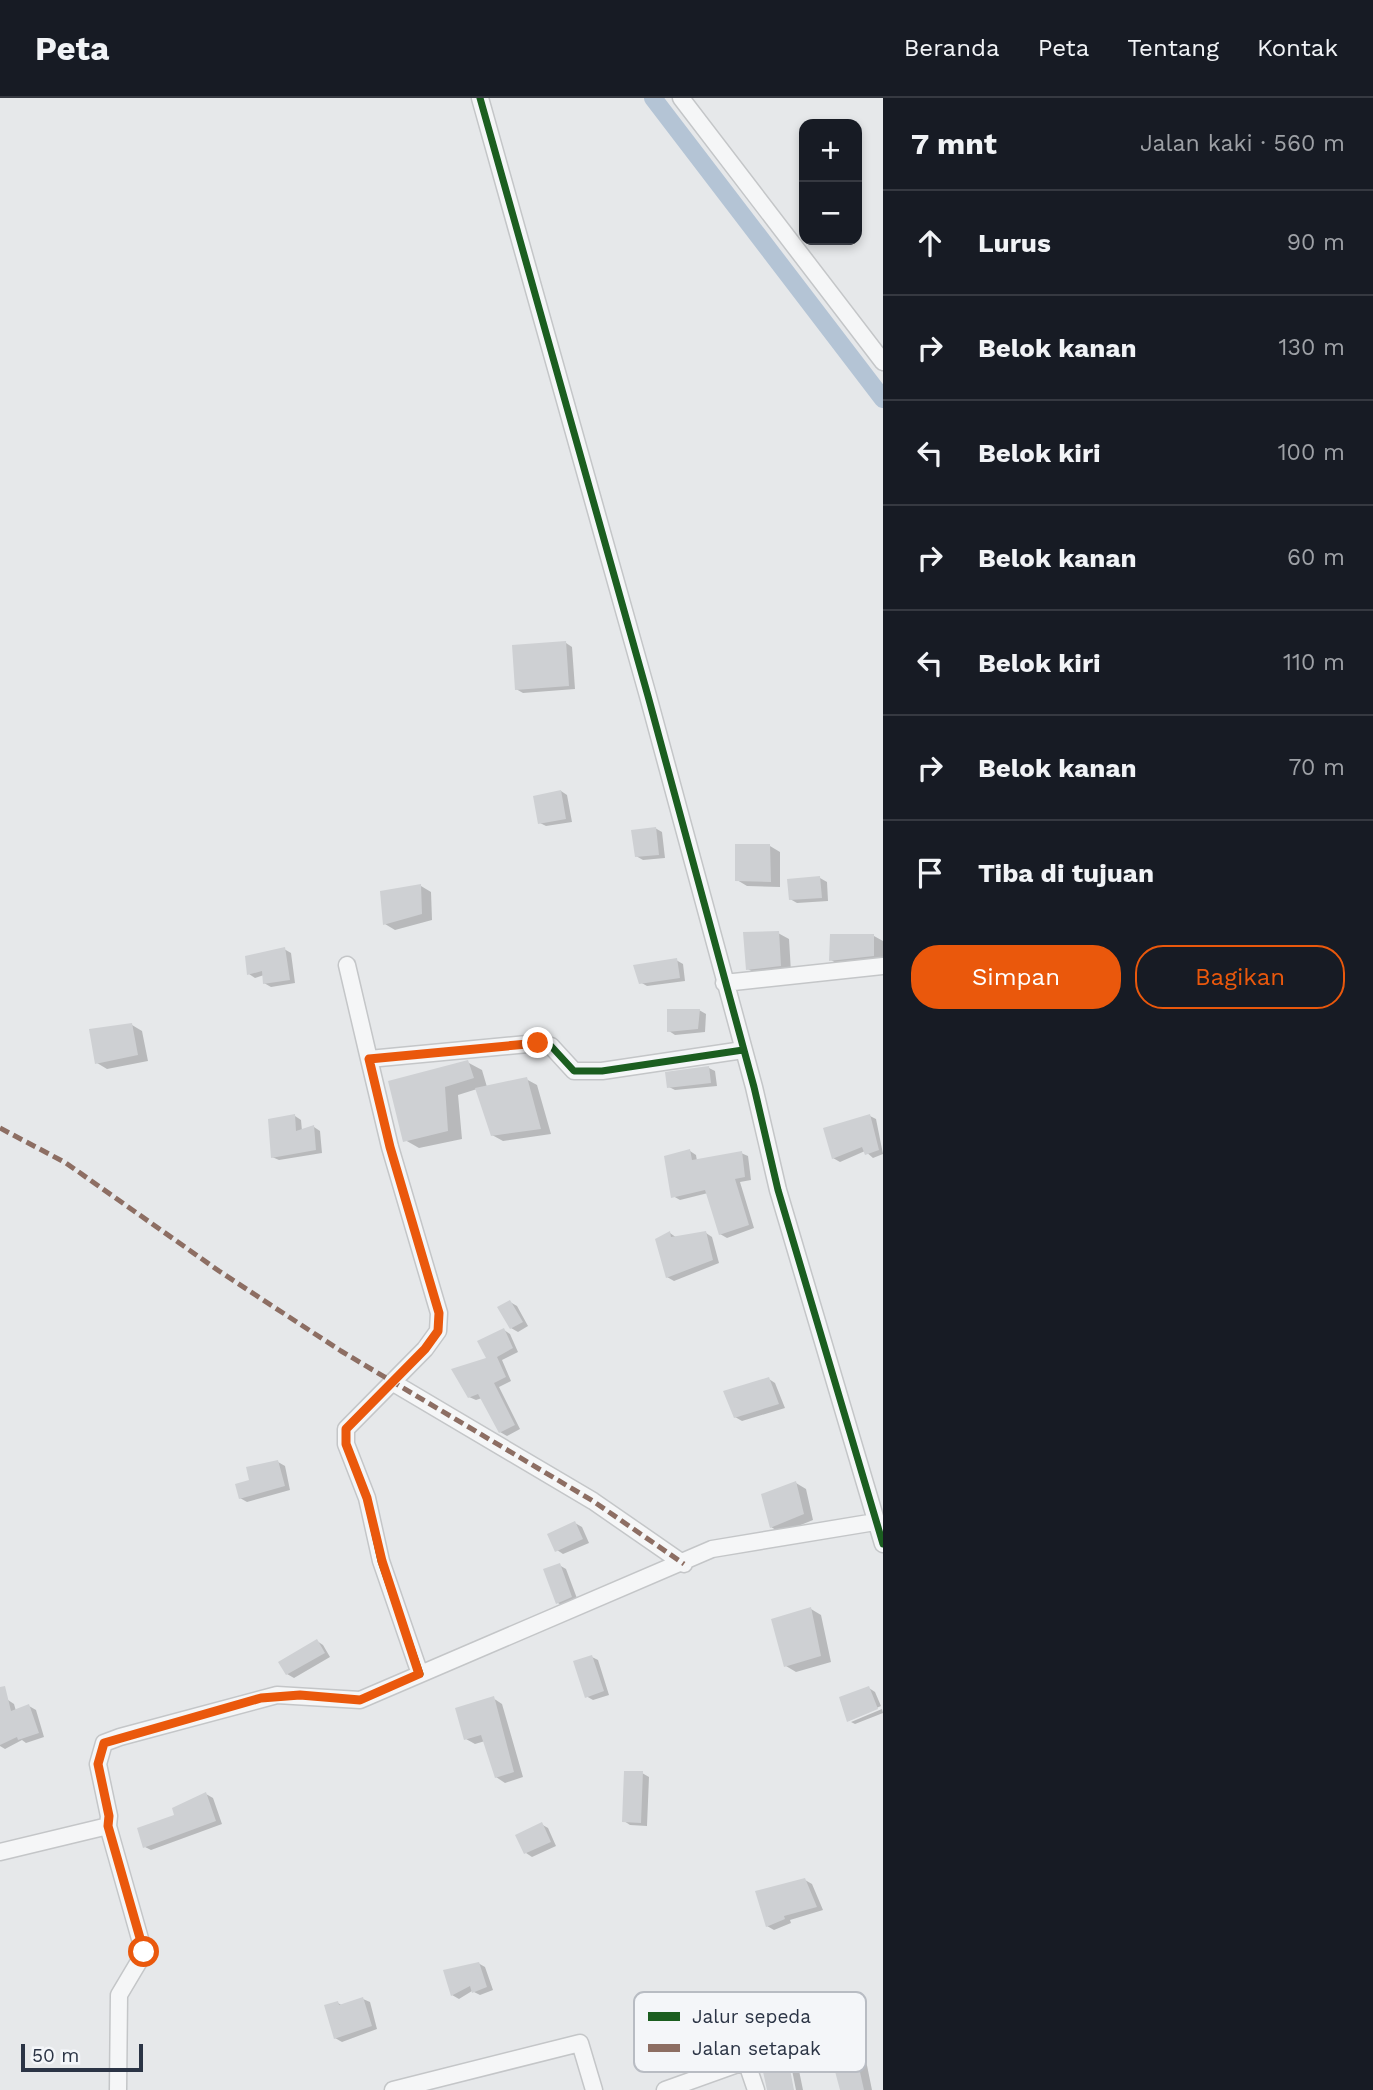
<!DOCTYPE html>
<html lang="id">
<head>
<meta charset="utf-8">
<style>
	:root { --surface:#171b24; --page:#242831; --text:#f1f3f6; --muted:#9ea1a6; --line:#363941; --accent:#ea580c }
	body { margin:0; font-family:"Work Sans",sans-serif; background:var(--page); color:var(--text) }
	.controls { position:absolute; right:21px; top:21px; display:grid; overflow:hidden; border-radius:14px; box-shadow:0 4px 10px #0003 }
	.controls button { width:63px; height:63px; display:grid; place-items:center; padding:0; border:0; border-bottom:2px solid var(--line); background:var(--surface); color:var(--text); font:35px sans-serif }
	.scale { position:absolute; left:21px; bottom:18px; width:122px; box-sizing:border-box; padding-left:7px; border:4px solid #2b3445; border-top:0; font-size:19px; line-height:24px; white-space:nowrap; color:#2b3445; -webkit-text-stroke:5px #f4f6f9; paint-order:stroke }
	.stop { position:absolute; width:21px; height:21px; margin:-16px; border:5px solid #ea580c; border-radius:50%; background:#fff }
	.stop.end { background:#ea580c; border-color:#fff; box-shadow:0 2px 7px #0008 }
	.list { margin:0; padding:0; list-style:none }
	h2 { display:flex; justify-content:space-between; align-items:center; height:91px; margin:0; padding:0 28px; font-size:30px }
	h2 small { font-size:23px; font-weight:400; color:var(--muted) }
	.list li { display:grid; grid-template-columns:46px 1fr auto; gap:21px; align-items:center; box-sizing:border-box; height:105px; padding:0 28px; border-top:2px solid var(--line) }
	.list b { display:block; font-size:26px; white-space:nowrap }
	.list em { font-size:23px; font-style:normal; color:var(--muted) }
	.actions { display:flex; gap:14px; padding:21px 28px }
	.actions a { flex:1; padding:16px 0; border:2px solid var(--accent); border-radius:28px; text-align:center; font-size:24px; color:var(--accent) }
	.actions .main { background:var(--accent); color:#fff }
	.icon { flex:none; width:38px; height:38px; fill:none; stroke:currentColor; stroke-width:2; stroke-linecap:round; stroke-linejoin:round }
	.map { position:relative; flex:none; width:883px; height:1992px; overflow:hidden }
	header { display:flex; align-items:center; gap:42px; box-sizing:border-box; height:98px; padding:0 35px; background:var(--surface); border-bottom:2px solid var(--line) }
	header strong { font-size:33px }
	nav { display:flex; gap:38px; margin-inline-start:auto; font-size:24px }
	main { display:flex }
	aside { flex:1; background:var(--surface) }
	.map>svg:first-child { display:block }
</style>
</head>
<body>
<header>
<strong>Peta</strong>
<nav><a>Beranda</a><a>Peta</a><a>Tentang</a><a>Kontak</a></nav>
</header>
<main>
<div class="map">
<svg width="883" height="1992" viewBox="0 0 883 1992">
	<rect width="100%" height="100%" fill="#e6e8ea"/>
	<path fill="#0003" d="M566,545L572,549L575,591L523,595L516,591Z
		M561,693L567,697L572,724L546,728L540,725Z
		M655,730L662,734L665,760L643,762L636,758Z
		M770,748L780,754V789L747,788L737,782Z
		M820,780L827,784L828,803L797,805L790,801Z
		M421,788L431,794L432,822L395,832L385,826Z
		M778,835L789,841L791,874L758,877L748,871Z
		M874,838L883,843V864L841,868L831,862Z
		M284,851L291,855L295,885L271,889L264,885V877L255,880L249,876Z
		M676,862L683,866L685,883L647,888L640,884Z
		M699,912L706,916L705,934L675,937L669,933Z
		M132,927L142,933L148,963L107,971L97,965Z
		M467,964L482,972L487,989L526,981L537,987L551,1036L503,1043L492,1037L477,991L458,997L462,1041L419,1050L405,1042L391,984Z
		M709,970L715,973L717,988L675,992L669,989Z
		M295,1018L301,1022L302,1033L314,1029L320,1033L322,1055L279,1062L272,1059Z
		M870,1018L876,1021L883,1056L873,1060L865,1053L840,1064L833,1060Z
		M690,1053L696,1057L697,1063L741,1055L748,1058L751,1082L740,1084L754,1130L727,1140L720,1136L708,1095L680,1102L673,1098Z
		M670,1135L677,1140L706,1135L712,1139L719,1165L674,1183L667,1179Z
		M510,1204L517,1208L528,1228L518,1234L511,1230Z
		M504,1232L510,1236L518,1254L502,1262L511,1283L499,1289L520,1331L507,1338L500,1334L482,1300L476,1302L469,1299Z
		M769,1281L775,1285L785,1310L742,1323L735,1319Z
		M278,1364L285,1368L290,1392L247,1404L240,1400L252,1383Z
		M796,1385L806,1391L813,1422L781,1435L771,1429Z
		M575,1425L582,1429L589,1445L563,1456L557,1452Z
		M559,1467L566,1471L578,1503L564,1509L558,1505Z
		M811,1511L821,1517L831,1564L796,1574L786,1568Z
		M317,1543L323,1547L330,1559L294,1580L287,1576Z
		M592,1559L598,1562L609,1597L593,1602L586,1598Z
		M869,1590L875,1594L881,1608L848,1623Z
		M493,1600L502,1606L523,1679L505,1685L496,1679L485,1643L475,1646L466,1641Z
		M8,1602L14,1606L16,1613L29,1608L36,1612L44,1639L26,1645L22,1642L5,1651L0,1648V1604Z
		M882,1611L883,1615L855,1626L851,1624Z
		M642,1675L649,1679L647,1728L630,1727L624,1723Z
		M206,1696L213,1700L222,1726L151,1752L145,1749L176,1718Z
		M541,1726L548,1730L556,1748L532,1759L526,1755Z
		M805,1782L812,1786L823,1812L790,1822L791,1825L774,1832L767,1828Z
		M478,1865L485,1869L493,1892L480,1897L472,1893L459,1901L452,1897Z
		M363,1901L370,1904L377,1931L342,1944L335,1940L338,1905L343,1908Z
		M795,1915L801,1919L803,1936L785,1942L794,1948L803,1992H796L787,1947H784L793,1992H769L781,1942L776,1939Z
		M849,1927L860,1933L872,1992H841Z"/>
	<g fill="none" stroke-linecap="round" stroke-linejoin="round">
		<path stroke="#b4c4d5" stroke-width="18" d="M653,0L883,301"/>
	</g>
	<path fill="#ced0d3" d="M566,543L569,588L515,592L512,547Z
		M561,692L566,721L538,726L533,698Z
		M656,729L659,757L635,759L631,732Z
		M735,746H770L771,784L735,783Z
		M820,778L822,800L789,802L787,781Z
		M421,786L422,816L383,827L380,793Z
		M779,833L781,868L746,872L743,834Z
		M830,836H874V858L829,863Z
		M285,849L290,882L263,886L262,873L247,877L245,858Z
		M677,860L680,880L639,886L633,867Z
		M667,911H700L698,931L667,934Z
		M132,925L138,957L95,966L89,931Z
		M468,962L474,980L445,989L448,1033L403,1044L388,983Z
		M709,968L711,985L667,990L665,974Z
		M527,979L541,1031L491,1038L475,990Z
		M295,1016L296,1033L314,1027L316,1052L271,1060L268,1021Z
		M870,1016L879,1052L865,1057L862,1049L832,1061L823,1030Z
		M690,1051L692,1062L742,1053L745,1079L735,1081L749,1127L719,1137L705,1092L671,1100L664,1058Z
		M670,1133L671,1139L706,1133L713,1162L666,1180L655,1141Z
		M510,1202L523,1224L510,1231L497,1209Z
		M504,1230L513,1250L497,1259L506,1279L494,1285L515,1327L499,1335L478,1296L468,1300L451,1271L486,1260L477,1243Z
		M769,1279L779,1306L734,1320L723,1293Z
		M278,1362L285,1388L239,1401L235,1386L249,1382L246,1369Z
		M796,1383L804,1416L770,1430L761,1396Z
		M575,1423L583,1441L555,1454L547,1436Z
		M560,1465L572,1499L556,1506L543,1471Z
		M811,1509L821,1558L784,1569L771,1521Z
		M317,1541L325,1555L286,1577L278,1564Z
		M592,1557L604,1593L585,1600L573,1563Z
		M5,1588L11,1613L29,1606L39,1635L18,1642L17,1639L0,1647V1589Z
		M869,1588L878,1611L847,1624L839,1599Z
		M494,1598L514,1674L495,1680L481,1637L464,1642L455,1610Z
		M624,1673H643L641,1725L622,1724Z
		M206,1694L216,1723L143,1750L137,1730L174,1717L172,1710Z
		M542,1724L551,1744L524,1756L515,1737Z
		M805,1780L817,1809L784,1818L785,1821L766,1829L755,1793Z
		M479,1864L487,1889L472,1895L470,1888L451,1898L443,1872Z
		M363,1899L372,1928L334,1941L324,1907L338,1903L339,1907Z
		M849,1925L864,1992H840L824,1932Z
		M784,1940L794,1992H767L757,1946Z"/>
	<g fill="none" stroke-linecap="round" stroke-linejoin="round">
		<g stroke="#c4c6c8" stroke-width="19">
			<path id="street" d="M480,0L648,598L754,989L778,1092L883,1446
				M681,0L883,264
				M347,867L369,961
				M724,885L883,868
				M392,1284L593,1403L684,1466
				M420,1576L381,1463L367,1400L346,1346V1331L425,1251L438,1233L439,1215L390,1049L369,961L538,945L551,948L574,973H602L743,952
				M108,1728L144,1855L119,1897L118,1992
				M0,1754L108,1728L109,1718L98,1666L104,1645L120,1639L277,1597L360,1602L712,1451L875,1424
				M393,1992L580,1945L594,1992
				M665,1992L746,1963L756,1992"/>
		</g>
		<use href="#street" stroke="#f5f6f7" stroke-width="16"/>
		<path stroke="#8d6e63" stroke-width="5" stroke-dasharray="10 5" stroke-linecap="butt" d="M0,1030L66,1065L219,1173L341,1253L593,1403L684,1466"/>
		<g stroke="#f4f6f9" stroke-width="11">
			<path id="cycleway" d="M480,0L648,598L754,989L778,1092L883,1446
				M420,1576L381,1463L367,1400L346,1346V1331L425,1251L438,1233L439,1215L390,1049L369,961L538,945L551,948L574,973H602L743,952"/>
		</g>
		<use href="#cycleway" stroke="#1b5e20" stroke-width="7"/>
	</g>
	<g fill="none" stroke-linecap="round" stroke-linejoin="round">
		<path stroke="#ea580c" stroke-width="9" d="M144,1854L108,1728L109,1718L98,1666L104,1645L261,1600L300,1597L360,1602L419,1576L382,1463L367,1400L346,1346V1331L425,1251L438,1233L439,1215L390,1049L369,961L538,945"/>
	</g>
	<rect x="634" y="1894" width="232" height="80" rx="10" fill="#f4f6f9" stroke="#b8bcc3" stroke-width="2"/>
	<rect x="648" y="1914" width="32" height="9" fill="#1b5e20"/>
	<rect x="648" y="1946" width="32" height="8" fill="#8d6e63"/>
	<g font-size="19" fill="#2b3445">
		<text x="692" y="1925">Jalur sepeda</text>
		<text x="692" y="1957">Jalan setapak</text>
	</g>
</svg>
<div class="controls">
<button>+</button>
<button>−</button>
</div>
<div class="scale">50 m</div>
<div class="stop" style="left:144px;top:1854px"></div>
<div class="stop end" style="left:538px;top:945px"></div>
</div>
<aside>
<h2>7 mnt<small>Jalan kaki · 560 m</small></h2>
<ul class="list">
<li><svg class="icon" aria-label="ahead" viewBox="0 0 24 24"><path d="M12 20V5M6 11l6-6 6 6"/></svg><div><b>Lurus</b></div><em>90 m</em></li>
<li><svg class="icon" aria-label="right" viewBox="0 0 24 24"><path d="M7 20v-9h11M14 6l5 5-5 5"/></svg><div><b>Belok kanan</b></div><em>130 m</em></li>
<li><svg class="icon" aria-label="left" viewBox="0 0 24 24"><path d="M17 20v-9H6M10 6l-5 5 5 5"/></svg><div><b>Belok kiri</b></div><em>100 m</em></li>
<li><svg class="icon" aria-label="right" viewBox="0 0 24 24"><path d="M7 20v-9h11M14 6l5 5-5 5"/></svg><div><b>Belok kanan</b></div><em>60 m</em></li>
<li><svg class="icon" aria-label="left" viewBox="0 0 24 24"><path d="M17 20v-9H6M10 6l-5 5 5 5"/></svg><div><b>Belok kiri</b></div><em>110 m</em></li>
<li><svg class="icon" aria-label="right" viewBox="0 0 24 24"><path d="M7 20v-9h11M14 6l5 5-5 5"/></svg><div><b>Belok kanan</b></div><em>70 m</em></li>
<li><svg class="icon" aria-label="arrive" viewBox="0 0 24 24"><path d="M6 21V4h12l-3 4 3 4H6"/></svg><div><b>Tiba di tujuan</b></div></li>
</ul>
<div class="actions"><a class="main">Simpan</a><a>Bagikan</a></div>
</aside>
</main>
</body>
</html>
